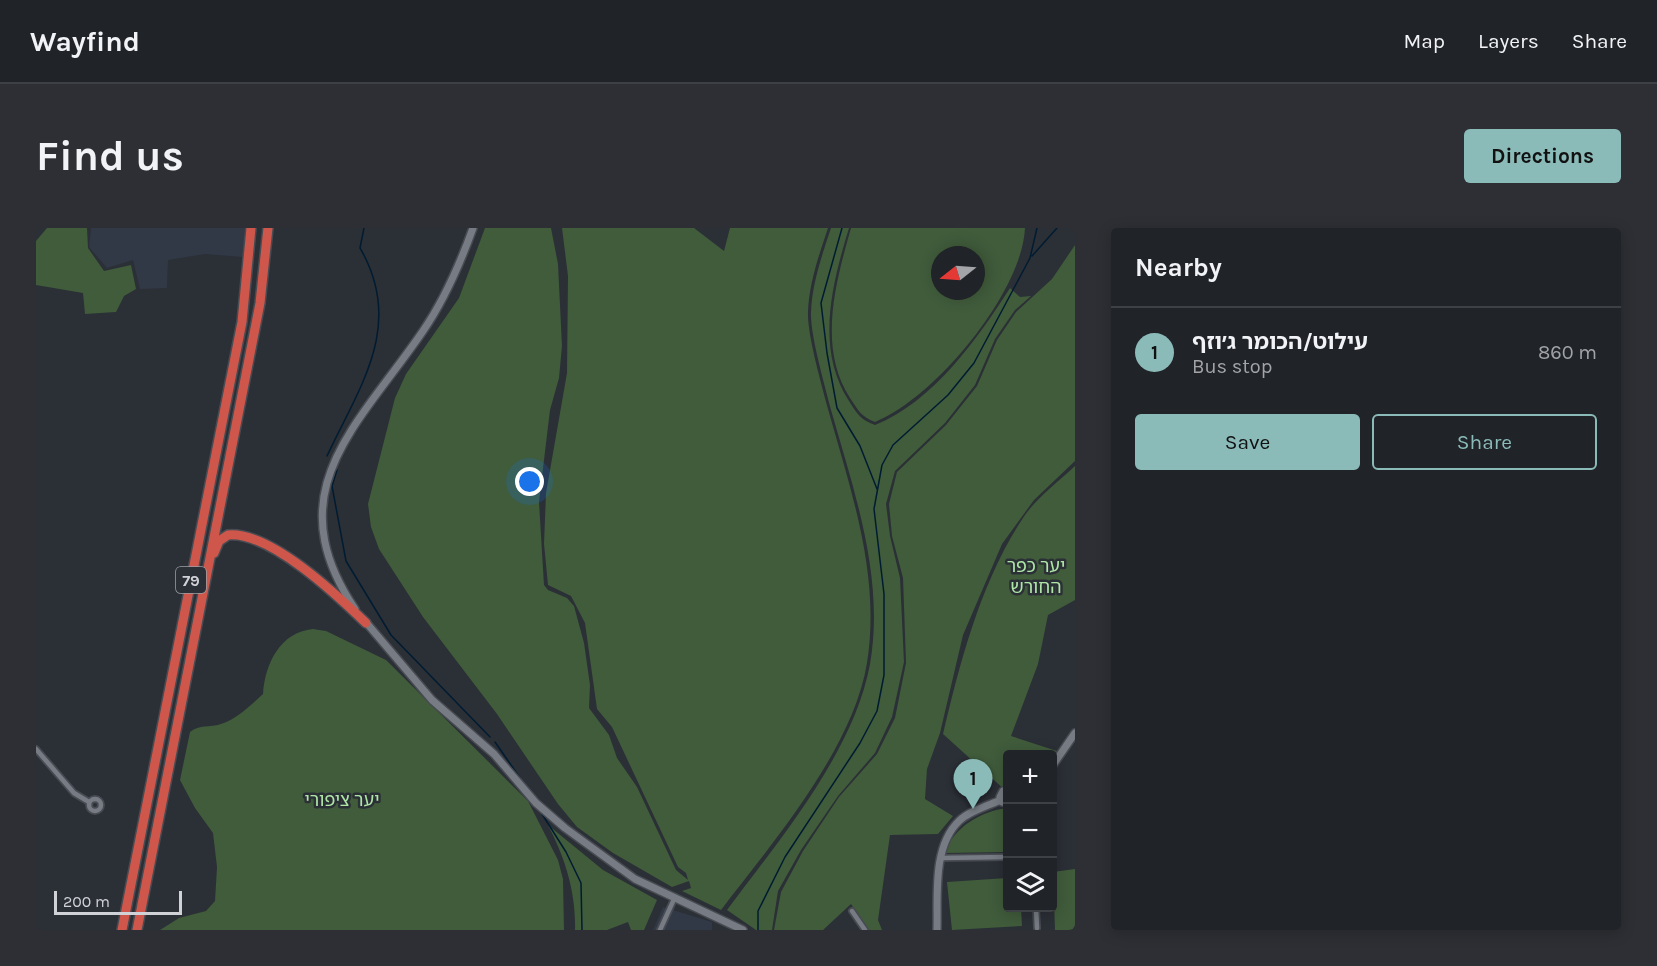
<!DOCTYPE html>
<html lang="en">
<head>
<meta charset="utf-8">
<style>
	:root { --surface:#202328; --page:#2d2f34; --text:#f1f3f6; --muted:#a2a4a8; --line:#3d4045; --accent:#8bbbb9 }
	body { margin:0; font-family:Karla,"Noto Sans Hebrew",sans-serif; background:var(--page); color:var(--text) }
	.controls { position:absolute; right:18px; bottom:18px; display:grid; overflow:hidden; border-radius:6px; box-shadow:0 3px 15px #0003 }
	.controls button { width:54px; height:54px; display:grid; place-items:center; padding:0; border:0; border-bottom:2px solid var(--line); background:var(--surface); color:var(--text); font:30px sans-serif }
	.compass { position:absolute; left:895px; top:18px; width:54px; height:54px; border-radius:50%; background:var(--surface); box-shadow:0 3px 15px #0003; rotate:253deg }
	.scale { position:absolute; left:18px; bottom:15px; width:128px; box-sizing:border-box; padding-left:6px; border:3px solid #d0d2d7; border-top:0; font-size:16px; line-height:21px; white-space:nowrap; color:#d0d2d7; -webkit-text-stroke:4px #2b2f36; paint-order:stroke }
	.you { position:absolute; left:494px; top:254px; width:21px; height:21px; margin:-15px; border:4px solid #fff; border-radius:50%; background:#1a73e8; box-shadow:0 0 0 9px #1a73e833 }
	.badge { display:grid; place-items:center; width:39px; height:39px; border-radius:50%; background:var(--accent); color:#111; font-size:20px; font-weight:700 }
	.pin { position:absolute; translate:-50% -50px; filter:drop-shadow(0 2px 3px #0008) }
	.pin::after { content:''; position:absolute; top:32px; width:21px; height:18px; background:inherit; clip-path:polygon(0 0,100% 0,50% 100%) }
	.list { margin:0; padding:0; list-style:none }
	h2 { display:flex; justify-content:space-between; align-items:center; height:78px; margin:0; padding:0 24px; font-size:26px }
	h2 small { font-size:20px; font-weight:400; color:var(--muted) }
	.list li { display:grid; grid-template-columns:39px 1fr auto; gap:18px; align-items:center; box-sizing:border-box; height:90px; padding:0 24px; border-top:2px solid var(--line) }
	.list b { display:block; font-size:22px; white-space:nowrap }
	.list p { margin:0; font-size:20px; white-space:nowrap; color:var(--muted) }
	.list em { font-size:20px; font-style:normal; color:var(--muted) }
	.actions { display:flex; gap:12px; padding:18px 24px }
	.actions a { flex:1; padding:14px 0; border:2px solid var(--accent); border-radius:6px; text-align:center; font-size:21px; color:var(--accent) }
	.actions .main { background:var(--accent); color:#111 }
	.icon { flex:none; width:33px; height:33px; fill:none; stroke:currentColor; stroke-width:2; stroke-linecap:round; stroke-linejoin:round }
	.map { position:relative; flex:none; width:1039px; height:702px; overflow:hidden; border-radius:6px }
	header { display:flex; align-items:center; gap:36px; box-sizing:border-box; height:84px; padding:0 30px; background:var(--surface); border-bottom:2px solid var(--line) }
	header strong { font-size:28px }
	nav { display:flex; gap:33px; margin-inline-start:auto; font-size:21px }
	.intro { display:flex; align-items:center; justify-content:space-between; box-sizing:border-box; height:144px; padding:0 36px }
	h1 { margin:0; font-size:42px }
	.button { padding:15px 27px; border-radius:6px; background:var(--accent); color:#111; font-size:21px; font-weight:700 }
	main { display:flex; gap:36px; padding:0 36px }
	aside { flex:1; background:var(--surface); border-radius:6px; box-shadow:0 3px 15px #0003 }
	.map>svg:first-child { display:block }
</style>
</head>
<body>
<header>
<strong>Wayfind</strong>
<nav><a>Map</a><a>Layers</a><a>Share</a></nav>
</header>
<div class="intro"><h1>Find us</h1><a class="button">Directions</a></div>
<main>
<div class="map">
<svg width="1039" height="702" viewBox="0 0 1039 702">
	<rect width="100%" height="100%" fill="#2b2f36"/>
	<path fill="#323946" d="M55,0H209L207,29L169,26L132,32L131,60L104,61L97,32L71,40L53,19Z
		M627,679L676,694V702H617Z"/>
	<path fill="#405c3b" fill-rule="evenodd" d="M11,0H51L52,20L68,43L95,37L100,61L88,68L80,84L49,86L47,65L0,57V13Z
		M449,0H515L522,36L526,118L523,150L514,182L503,274L508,357L512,362L531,370L538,378L548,415L554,457L553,480L573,507L581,530L601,559L640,642L652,652L650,645L642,639L576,499L561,481L549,395L535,368L512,357L508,316L510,265L531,145L532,48L526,0H658L688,23L694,0H792C783,27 773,55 772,84C771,106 786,158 792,181C815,263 845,348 831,435C817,521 737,614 685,682L646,663L655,660L653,653L636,659L577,625L541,599L522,576L461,486L387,389L343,321L335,299L332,276L359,170L370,146L423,70Z
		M795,0H813C796,56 779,121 813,173C821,186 825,192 839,197C897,174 942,110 974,60L984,69L995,68L979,82L959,111L939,157L909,195L859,243L850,276L854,308L864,350L868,434L856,489L839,525L802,568L765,622L742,663L736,702H720L691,682C743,612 818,524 834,436C849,350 818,263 795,182C789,158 774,107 775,84C776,56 786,27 795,0Z
		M815,0H989C986,65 899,170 839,194C825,189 822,182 814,170C781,119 800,53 815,0ZM904,27H940V63H904Z
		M1039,17V233L998,272L966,316L927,407L904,505L891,541L889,571L917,588L902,606L854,607L842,692L846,702H833L815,676L787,702H738L745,664L767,623L803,569L841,526L859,490L870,435L867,350L856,308L853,276L861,244L910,197L941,158L961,112L980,84L1016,51Z
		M1039,238V372L1012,387L1002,436L975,508L1024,524L1017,532V526H972L970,563L907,506C924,434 945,353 987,290C999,271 1022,254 1039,238Z
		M277,401L290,403L350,432L492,573L522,632L527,651L528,702H124L143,690L170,683L179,673L181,639L177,605L159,580L144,552L154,504C164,496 173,500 185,496C201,491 215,477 227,466C229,436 244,404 277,401Z
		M971,580V624L909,625C917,599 946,583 971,580Z
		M512,597L567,642L621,672L608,702H595L592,694L571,702H539C540,664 529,630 512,597Z
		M1039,641V702H1019L1017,644Z
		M971,650L972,680H985L986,698L916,702L911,654Z"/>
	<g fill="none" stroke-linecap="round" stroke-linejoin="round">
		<path stroke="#001c32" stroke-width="1.5" d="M806,0L785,75L791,125L801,180L824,218L841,261
			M996,28L1021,0
			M291,228C324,158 369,97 324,20L328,0
			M301,242L296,258L310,333L355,407L454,509
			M459,514L484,550
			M506,586L530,624L545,655L546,702
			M722,702V683L749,629L824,515L841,483L848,447V366L838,281L846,237L857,217L912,167L938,135L994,30L1001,0"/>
		<g stroke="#484b52" stroke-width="8">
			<path id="street" d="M0,521L38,565L53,574
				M53 577a6 6 0 1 1 12 0a6 6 0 1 1-12 0Z
				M905,630L972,629
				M1000,680L1001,700
				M816,683L829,702
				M624,702L639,669"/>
		</g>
		<g stroke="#484b52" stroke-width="10">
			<path id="secondary" d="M319,381C239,262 323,197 387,103C409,71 424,36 437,0
				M328,392L396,472L458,526L500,575L529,600L599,651L707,702
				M1017,537L1039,505
				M972,562L967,563L964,569L966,574L972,575
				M901,702C902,669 896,619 923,593C933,583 951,578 965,572"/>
		</g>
		<g stroke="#484b52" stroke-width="12">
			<path id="highway" d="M178,325L183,313L192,307C234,303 302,368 330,395
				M86,702L206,94L215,0
				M101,702L224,75L232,0"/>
		</g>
		<use href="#street" stroke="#777c84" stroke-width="4.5"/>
		<use href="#secondary" stroke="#777c84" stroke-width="7"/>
		<use href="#highway" stroke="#cf564a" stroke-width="9"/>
	</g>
	<g text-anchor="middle" stroke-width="5" stroke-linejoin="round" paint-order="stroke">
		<rect fill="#2b2f36" stroke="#9ea1a7" stroke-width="1.5" x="140" y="339" width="30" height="26" rx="4.5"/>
		<g font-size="16" font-weight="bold" fill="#d0d2d7">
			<text x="155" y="358">79</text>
		</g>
		<g font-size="18" fill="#afe6a6" stroke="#2b2f36">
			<text x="1000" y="344">יער כפר<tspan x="1000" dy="21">החורש</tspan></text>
			<text x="306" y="578">יער ציפורי</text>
		</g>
	</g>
</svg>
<div class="controls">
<button>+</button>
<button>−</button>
<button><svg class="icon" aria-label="layers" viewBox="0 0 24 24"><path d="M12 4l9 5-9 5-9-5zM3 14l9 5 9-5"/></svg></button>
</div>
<svg class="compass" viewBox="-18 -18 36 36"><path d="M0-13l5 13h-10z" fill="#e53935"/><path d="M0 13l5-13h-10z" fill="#a2a4a8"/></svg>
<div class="scale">200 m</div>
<div class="you"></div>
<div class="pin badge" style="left:937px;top:581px">1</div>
</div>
<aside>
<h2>Nearby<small></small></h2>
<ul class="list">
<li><span class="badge">1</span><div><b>עילוט/הכומר ג׳וזף</b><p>Bus stop</p></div><em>860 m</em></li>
</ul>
<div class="actions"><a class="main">Save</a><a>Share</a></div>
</aside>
</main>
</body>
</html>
